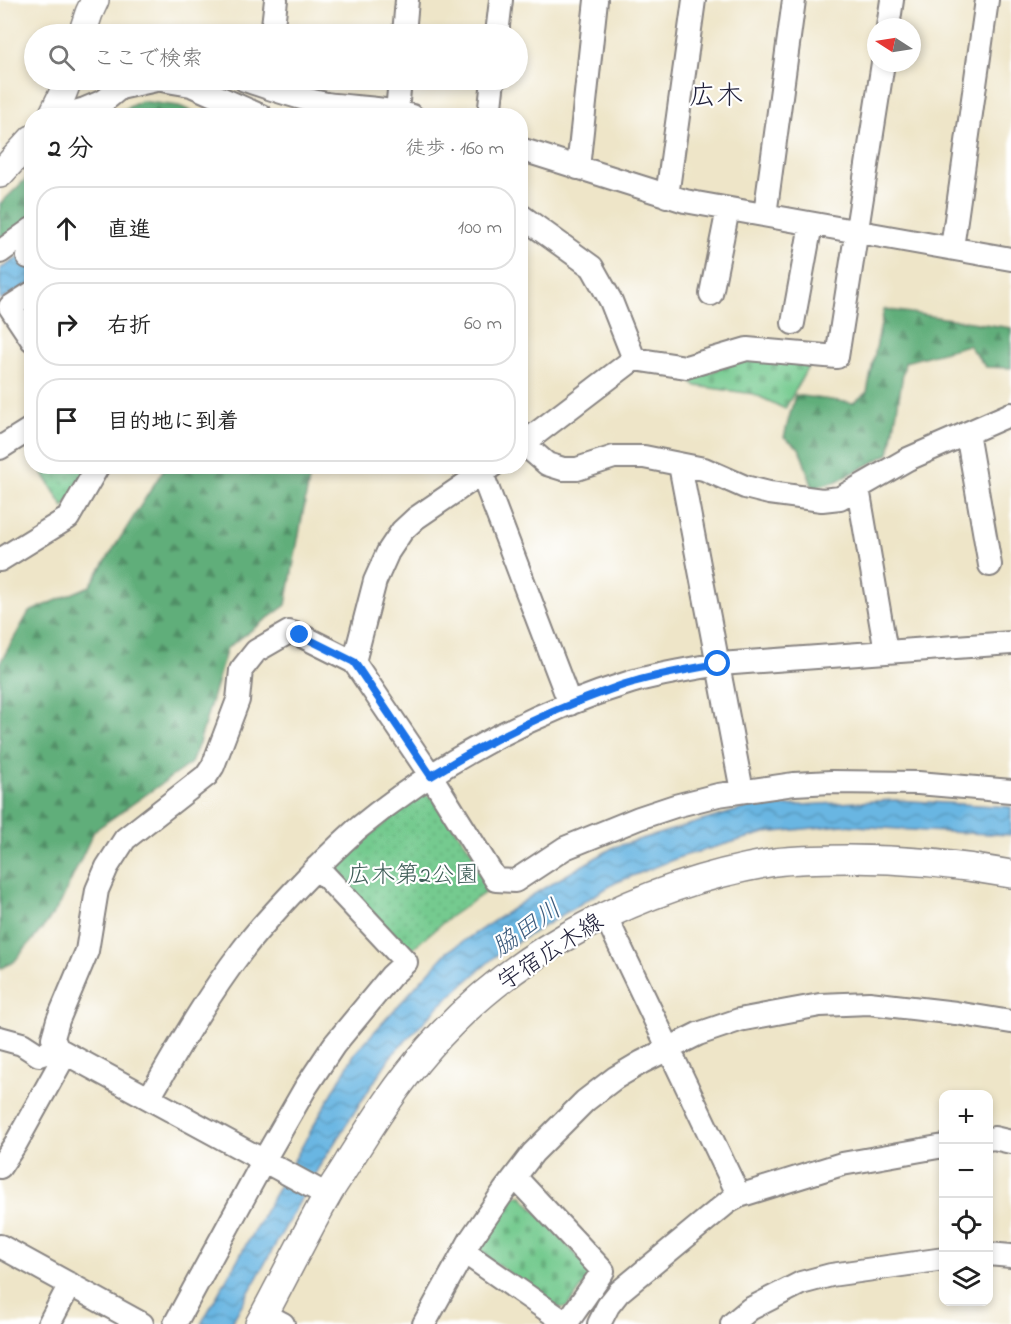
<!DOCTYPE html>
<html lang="ja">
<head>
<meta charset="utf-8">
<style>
	:root { --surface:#fff; --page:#f2f2f2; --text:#222; --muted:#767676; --line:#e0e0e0 }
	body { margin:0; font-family:"Indie Flower","Klee One",sans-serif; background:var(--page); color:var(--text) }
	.controls { position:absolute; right:18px; bottom:18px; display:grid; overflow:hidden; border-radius:12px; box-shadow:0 3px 9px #0003 }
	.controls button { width:54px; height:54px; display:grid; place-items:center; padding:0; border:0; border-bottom:2px solid var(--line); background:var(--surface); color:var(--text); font:30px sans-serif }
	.compass { position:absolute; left:867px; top:18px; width:54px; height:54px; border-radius:50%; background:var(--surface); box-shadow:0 3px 9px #0003; rotate:282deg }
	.stop { position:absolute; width:18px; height:18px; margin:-14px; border:4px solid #1a73e8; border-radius:50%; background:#fff }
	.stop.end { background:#1a73e8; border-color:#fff; box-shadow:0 2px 6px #0008 }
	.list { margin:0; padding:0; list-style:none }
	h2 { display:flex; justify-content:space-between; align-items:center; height:78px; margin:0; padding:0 24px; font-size:26px }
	h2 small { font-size:20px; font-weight:400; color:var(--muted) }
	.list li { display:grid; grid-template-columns:39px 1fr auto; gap:18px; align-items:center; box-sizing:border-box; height:84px; margin:0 12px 12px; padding:0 12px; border:2px solid var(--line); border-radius:24px }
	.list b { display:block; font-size:22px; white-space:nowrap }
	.list em { font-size:20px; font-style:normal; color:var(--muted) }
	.icon { flex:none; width:33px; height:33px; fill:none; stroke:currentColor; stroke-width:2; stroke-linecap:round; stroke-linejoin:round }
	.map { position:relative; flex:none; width:1011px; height:1324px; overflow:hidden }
	.search { position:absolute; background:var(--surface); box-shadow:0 3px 9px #0003; left:24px; top:24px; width:504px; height:66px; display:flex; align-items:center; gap:15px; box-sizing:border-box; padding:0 21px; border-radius:33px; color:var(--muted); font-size:22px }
	.panel { position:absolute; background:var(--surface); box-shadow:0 3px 9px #0003; left:24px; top:108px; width:504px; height:366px; border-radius:24px }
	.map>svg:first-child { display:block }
</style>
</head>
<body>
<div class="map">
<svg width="1011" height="1324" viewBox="0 0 1011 1324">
	<defs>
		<pattern id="grass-dots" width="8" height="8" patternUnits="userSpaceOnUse" patternTransform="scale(1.5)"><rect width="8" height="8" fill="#75ca8f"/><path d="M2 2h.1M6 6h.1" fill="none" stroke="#65ad7c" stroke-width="1.8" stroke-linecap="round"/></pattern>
		<pattern id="forest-firs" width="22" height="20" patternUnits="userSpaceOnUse" patternTransform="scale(1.5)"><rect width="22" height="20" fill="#60ae7a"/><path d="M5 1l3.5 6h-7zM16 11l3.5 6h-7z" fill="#4f8d65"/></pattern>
		<pattern id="cemetery-stones" width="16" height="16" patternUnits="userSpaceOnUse" patternTransform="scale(1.5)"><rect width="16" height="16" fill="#75ca8f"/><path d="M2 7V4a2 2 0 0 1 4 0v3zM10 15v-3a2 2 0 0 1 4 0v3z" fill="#65ad7c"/></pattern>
		<pattern id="water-waves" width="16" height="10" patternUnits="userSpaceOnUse" patternTransform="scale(1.5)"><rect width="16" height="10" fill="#69b6e2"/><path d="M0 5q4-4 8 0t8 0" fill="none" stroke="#5694b8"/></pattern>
	</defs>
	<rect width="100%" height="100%" fill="#fff"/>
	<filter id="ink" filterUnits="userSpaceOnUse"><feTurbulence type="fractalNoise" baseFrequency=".0167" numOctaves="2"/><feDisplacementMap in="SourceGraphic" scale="12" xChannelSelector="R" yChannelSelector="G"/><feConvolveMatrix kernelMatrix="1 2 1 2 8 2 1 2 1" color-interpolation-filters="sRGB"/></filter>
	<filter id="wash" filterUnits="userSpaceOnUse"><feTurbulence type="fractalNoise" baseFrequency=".008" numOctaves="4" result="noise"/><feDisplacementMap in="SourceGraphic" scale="24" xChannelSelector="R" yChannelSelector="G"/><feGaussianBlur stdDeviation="1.35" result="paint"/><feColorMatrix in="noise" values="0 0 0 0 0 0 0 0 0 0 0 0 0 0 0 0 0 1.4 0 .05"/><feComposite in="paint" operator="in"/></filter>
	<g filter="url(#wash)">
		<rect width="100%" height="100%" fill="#eee5c8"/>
		<path fill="url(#grass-dots)" stroke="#4c7665" stroke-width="1.5" d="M39,467H89L64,508Z
			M423,794L432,797L496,885L451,916L408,952L334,873V863Z"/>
		<path fill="url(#forest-firs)" stroke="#41685a" stroke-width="1.5" d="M141,101L179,106L201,115H113Z
			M31,175V223L0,244V204L26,179Z
			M884,309L1011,328V368L986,367L968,345L905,362L894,428L889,454L837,481L813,488L799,448L784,437L795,395L853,403L867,392Z
			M165,467H315L311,469L286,605L227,648L199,743L191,763L94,831L60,904L46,924L14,962L0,969V663L29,612L90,586Z"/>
		<path fill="url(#cemetery-stones)" stroke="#4c7665" stroke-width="1.5" d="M745,356L809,365L785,409L754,394L696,386L687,378L714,371Z
			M521,1195L588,1268L589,1278L567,1307L557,1308L483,1254L480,1245L511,1197Z"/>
		<path fill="url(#water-waves)" stroke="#466c8e" stroke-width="1.5" d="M21,256L31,261V283L0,300V269Z
			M895,800L1011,807V835L925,831L843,825L765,833L680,857L615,883L499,953L440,1005L390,1057L319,1167L231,1324H201L355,1053L447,952L539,891L614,847L746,808Z"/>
	</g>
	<g filter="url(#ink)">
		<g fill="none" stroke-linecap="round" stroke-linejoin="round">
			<g stroke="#888482" stroke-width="26">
				<path id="minor" d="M888,27L892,0
					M272,34L276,0
					M404,34L407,0
					M497,34L501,0
					M161,80L191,85L261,116
					M245,80C272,89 299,99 327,104C355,108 384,107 412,116
					M397,111L400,80
					M54,113H71L85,109L104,101L120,88L156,80
					M489,116L493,80
					M520,149L685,201L1011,259
					M578,168L596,0
					M667,196L694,0
					M520,215L592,267L611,301L634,359L520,446
					M765,215L794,0
					M952,248L987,0
					M0,252L32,229
					M28,257L32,255
					M32,293L10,307L32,340
					M711,294L728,209
					M793,323L811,224
					M634,359L686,367L747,349L837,357L883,63
					M967,433L990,565
					M524,444L547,464L563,469H577L614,457H644L704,469L745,487L769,493L822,500L840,498L908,459L1011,414
					M0,448L32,428
					M680,465L742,791
					M482,474L570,704
					M858,488L886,652
					M0,560L68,518L98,466
					M354,662L375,581L388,552L402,531L416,518L492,466
					M605,915L739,1196
					M0,1038L22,1044L39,1055L58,1049L327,1195
					M149,1098C178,1048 206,998 241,952C258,929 278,908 298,887C316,868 336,848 356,830C436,764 532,712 631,682C659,674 690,669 720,664L1011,643
					M988,1139L994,1138L1011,1142
					M0,1167L16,1143L62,1060L53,1038L58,1020L87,951L97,890L107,867L125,839L207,775L213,766L238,700L241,670L256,651L289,632L300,635L354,662L431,776L496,880L515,881L565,848L639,818L675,806L718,795L794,784L831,782L918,783L1011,791
					M515,1177L603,1271L566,1324
					M0,1246L142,1324
					M464,1252L566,1323
					M988,1254L1011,1256
					M264,1314L283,1324
					M49,1324L70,1284
					M175,1324L264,1160L306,1087L334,1045L391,976L406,962L317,867
					M424,1324L471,1239L504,1191L533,1153L585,1101L615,1078L642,1062L698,1034L739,1020L820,1005L869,1003L956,1013L1011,1022
					M599,1324L608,1306L619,1292L728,1202L739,1196L842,1164L944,1146
					M732,1324L750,1309L801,1283L831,1275L944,1259"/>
			</g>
			<g stroke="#888482" stroke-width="30">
				<path id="tertiary" d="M82,34L89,13L95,0
					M52,116L63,93L68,80
					M0,174L32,139
					M259,1324C282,1282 303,1238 327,1196C334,1183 343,1172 350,1159C374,1121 398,1083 428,1049C516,948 644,884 775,862C799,859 824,859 848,859C903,859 957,864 1011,874"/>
			</g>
			<use href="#minor" stroke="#fff" stroke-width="22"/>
			<use href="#tertiary" stroke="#fff" stroke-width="27"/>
		</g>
	</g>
	<g fill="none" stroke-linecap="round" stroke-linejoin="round" filter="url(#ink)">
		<path stroke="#1a73e8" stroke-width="8" d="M300,635L354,662L431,776C485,743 539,715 598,694C610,690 621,685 633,682C661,674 690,669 718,664"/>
	</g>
	<g text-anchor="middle" stroke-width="4.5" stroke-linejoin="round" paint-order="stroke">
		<g font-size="24" fill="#3f5d58" stroke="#fff">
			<text x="413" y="882">広木第2公園</text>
		</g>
		<g font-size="24" fill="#22223b" stroke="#fff">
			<text transform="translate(550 951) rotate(-33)" y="8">宇宿広木線</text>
		</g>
		<g font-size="26" font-style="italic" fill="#3e5d7e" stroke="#fff">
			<text transform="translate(526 927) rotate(-35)" y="9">脇田川</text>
		</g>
		<g font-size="27" fill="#22223b" stroke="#fff">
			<text x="716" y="104">広木</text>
		</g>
	</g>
</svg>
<div class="controls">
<button>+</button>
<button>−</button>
<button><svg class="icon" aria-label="locate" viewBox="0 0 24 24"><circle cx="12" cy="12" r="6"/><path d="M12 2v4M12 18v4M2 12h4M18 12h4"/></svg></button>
<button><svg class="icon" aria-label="layers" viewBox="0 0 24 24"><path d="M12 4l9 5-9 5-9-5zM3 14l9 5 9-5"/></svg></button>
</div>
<svg class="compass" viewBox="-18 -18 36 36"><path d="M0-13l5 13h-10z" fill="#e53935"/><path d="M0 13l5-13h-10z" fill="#767676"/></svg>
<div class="stop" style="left:718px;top:664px"></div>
<div class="stop end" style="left:300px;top:635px"></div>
<div class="search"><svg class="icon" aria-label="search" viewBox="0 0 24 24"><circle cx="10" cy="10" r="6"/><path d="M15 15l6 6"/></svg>ここで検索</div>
<section class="panel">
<h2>2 分<small>徒歩 · 160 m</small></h2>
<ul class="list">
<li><svg class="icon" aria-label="ahead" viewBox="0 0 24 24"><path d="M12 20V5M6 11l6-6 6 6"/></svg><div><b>直進</b></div><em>100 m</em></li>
<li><svg class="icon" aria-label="right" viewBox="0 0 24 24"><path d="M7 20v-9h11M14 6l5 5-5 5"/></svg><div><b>右折</b></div><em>60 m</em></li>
<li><svg class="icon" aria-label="arrive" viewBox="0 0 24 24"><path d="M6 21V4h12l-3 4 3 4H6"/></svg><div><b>目的地に到着</b></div></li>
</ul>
</section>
</div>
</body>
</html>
